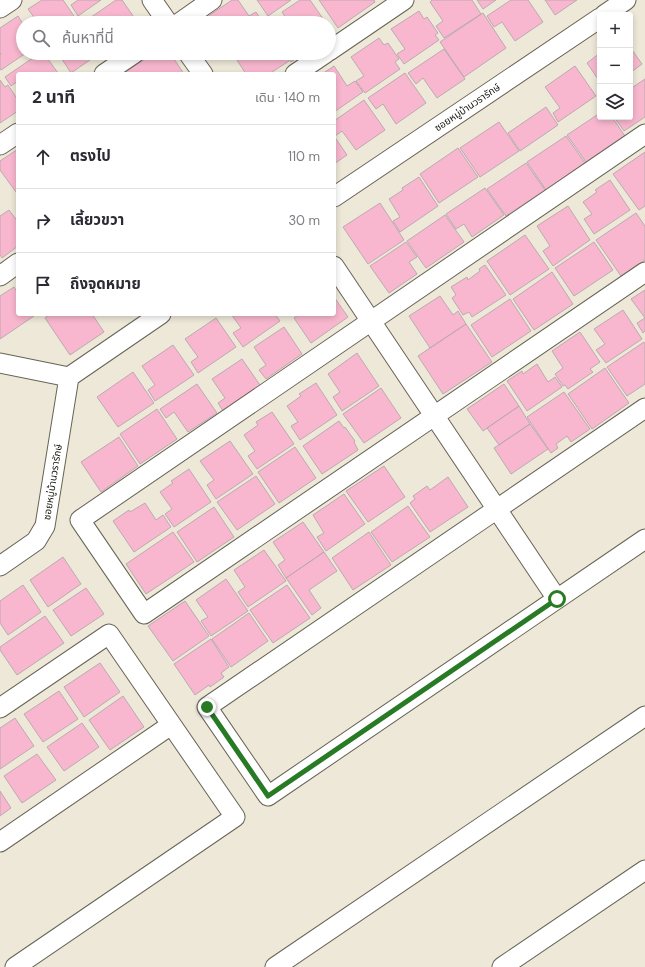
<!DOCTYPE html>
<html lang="th">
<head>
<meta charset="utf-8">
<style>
	:root { --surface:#fff; --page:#f7f7f7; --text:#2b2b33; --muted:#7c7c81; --line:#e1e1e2 }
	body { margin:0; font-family:"DM Sans","Noto Sans Thai",sans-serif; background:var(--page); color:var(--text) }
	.controls { position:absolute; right:12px; top:12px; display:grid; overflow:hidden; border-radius:4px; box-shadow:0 2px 6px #0003 }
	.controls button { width:36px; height:36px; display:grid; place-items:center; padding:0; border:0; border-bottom:1px solid var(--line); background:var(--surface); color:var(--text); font:20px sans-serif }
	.stop { position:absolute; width:12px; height:12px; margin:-9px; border:3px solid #287a25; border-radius:50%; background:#fff }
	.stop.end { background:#287a25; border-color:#fff; box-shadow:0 1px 4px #0008 }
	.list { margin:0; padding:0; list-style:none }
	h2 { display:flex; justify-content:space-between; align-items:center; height:52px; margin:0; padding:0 16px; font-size:17px }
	h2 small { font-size:13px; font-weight:400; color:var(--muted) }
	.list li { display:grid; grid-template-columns:26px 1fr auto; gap:12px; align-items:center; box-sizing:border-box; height:64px; padding:0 16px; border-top:1px solid var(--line) }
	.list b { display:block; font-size:15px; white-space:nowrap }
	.list em { font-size:13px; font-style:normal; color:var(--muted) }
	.icon { flex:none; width:22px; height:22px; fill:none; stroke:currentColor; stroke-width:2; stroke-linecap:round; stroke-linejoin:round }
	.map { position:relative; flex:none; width:645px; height:967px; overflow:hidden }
	.search { position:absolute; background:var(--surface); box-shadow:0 2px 6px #0003; left:16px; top:16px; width:320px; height:44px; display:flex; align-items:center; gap:10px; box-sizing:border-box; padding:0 14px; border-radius:22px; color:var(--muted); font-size:15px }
	.panel { position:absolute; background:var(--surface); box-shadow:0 2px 6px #0003; left:16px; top:72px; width:320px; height:244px; border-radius:4px }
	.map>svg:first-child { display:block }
</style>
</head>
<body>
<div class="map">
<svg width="645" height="967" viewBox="0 0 645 967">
	<rect width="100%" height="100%" fill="#ede8d8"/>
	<path fill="#f8b7ce" stroke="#bcaab0" d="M42,0H63L76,19L71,23H38L28,9Z
		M78,0H101L78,16L71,5Z
		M116,0H122L138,23H84V22Z
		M232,0H238L249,16L256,12L263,23H211L207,17Z
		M257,0H291L268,16Z
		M300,0H310L326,23H278L286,18L282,12Z
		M319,0H374L375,2L338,28Z
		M432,0H472L481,14L444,38L436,26L443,21L430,2Z
		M477,0H496L483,9Z
		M511,0H528L543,22L515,41L502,22L494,27L487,16Z
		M545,0H577L555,15Z
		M419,11L424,19L427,17L438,33L435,35L439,40L404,64L397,54L405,49L391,29Z
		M483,13L506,48L464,77L440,42Z
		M18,16L23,24V53H26L1,70L0,69V55L1,54L0,53V28Z
		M379,38L384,45L388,43L399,59L395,62L400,69L365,93L356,81L364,76L351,57Z
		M630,47L642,64L630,73Z
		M444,49L465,79L437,98L423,78L416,84L408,73Z
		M40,53H41L45,59L47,58L58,73L18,74V81L11,86L5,77Z
		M58,53H100L71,73Z
		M154,53H170L184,74H124V73Z
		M235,53H283L289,61L269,74H246L233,54Z
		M285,53H304L291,62Z
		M600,53V82L587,63Z
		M334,66L347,86L355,81L363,92L334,112V74H322Z
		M575,66L596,96L558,122L553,113L560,108L545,87Z
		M405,73L426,103L396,124L383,104L376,109L368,98Z
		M645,79V117L624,131L614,117H630V89Z
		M0,80L5,87L8,85L18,100V102L16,103L18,105V111L0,123Z
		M364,100L385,130L356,150L342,131L335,136L334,134V121Z
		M546,107L558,125L520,151L508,133Z
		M600,113V117H612L625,136L586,162L567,135Z
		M499,122L519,151L480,177L460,148Z
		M334,136L347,155L334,164Z
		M566,136L585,163L546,190L527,162Z
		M458,148L478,177L439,203L420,174Z
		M18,149V191L16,192L0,170V161Z
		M645,152V206L639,210L613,174Z
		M526,163L545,190L506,216L487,189Z
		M419,177L438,206L400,232L393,221L400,217L389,199L403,190L402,188Z
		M610,180L630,210L594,234L584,219L592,214L583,202L597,192L595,190Z
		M485,188L504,215L472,237L464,224L456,229L446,214Z
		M380,203L404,240L368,264L343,227Z
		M568,206L590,240L553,266L543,251L550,246L537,226Z
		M9,210L18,222V246L2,258L0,255V216Z
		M636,213L645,226V260L621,276L596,240Z
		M445,215L464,242L426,268L407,241Z
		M525,235L549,269L510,295L487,261Z
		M406,242L417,257L409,262L417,274L389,293L370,266Z
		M594,242L613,270L574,296L555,268Z
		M485,265L506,295L472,317L469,312L463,315L452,298L456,295L451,287L467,277L468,280L480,271L479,269Z
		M552,272L573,304L534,330L513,299Z
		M14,287L18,293V314H32L34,316L0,339V296Z
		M645,290V331L643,333L637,323L645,318L631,299Z
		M440,296L453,315L458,311L466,324L430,348L409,316Z
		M334,297L348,317L311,343L294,318L299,314H334Z
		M510,299L531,331L492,357L471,325Z
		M623,310L642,339L606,363L596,350L605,344L594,329Z
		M50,314H92L104,332L70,355L45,318Z
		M231,314H275L280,321L243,347L233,333L241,328Z
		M216,318L236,347L198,373L191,362L198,357L185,339Z
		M466,324L492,362L443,394L418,356Z
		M284,327L302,354L266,379L259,370L266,365L254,347Z
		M580,332L600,362L590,369L593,372L568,389L565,385L563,386L555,374L563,368L552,351Z
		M644,342L645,344V384L627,396L607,367Z
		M173,345L194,375L155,401L148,390L155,385L142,366Z
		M357,353L379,386L342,411L333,397L340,392L328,374Z
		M242,359L262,388L225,414L218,403L225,398L212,379Z
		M537,364L548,382L555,377L562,387L527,411L507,381L522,371L523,374Z
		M605,368L629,403L592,429L568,394Z
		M133,372L154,403L118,427L97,397Z
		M316,383L337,415L300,440L291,426L298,422L287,406L301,396L299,394Z
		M197,384L217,413L188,432L174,412L166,418L160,409Z
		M504,384L519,406L483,431L467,409Z
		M381,388L401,418L364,443L343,414Z
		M564,392L590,429L571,442L567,436L556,444L558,448L551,453L527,417Z
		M519,406L530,424L499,445L487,428Z
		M157,409L177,439L140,464L120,434Z
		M272,412L294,444L257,469L248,456L255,451L244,435L258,425L256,422Z
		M339,421L344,428L345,427L355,441L354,442L358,450L322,474L303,446Z
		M530,424L548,449L511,474L494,448Z
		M119,437L138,466L101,492L81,462Z
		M230,441L253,474L216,499L207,485L214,480L200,461Z
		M295,447L316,478L279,503L258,472Z
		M384,466L405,497L368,522L346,491Z
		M189,469L211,502L174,527L165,514L172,509L160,492L173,483L171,481Z
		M256,476L275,504L237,530L217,502Z
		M448,477L468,507L430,532L410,503L415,499L413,496L427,486L430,490Z
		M344,494L365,524L326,551L317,537L324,533L313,515Z
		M145,503L156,520L163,515L171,527L134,552L113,521L129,510L130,512Z
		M408,506L430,537L392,562L371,532Z
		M214,507L234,537L197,562L177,532Z
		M303,522L324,552L286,578L278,565L285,560L273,542Z
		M173,532L194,562L146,594L126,564Z
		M369,532L391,565L353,590L332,558Z
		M264,550L286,581L248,607L238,592L245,587L234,570Z
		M324,552L337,571L309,590L321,608L312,615L286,578Z
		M63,557L81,584L48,607L30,580Z
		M226,579L248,611L211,636L201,621L208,617L196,600Z
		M23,585L41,612L8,635L0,623V601Z
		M287,585L310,618L273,643L250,610Z
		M86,588L104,614L71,636L53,610Z
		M185,601L209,636L173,661L148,626Z
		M249,613L268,641L231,667L212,639Z
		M45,616L64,643L17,675L0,650V647Z
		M211,639L229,667L221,673L224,677L210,687L209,685L195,695L174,664Z
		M100,663L120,692L84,717L64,687Z
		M59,691L78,719L43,742L24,714Z
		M123,696L144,727L110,750L89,720Z
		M15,718L34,746L0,769V728Z
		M82,723L99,747L64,771L47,747Z
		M37,754L56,780L22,803L4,776Z
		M0,791L11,808L0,816Z"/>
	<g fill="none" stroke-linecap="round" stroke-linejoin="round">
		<g stroke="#676355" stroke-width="21">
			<path id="minor" d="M152,0L168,23
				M0,8L12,0
				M604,15L626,0
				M179,23L212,0
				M329,51L404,0
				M188,53L203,74
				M104,74L135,53
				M295,74L326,53
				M645,134L80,520L144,614L645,272
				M0,145L18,133
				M334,197L600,18
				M334,266L557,599
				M0,276L18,263
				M0,363L69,377L161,314
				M645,408L207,707L268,796L645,539
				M0,566L36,541L45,526L69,377
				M0,708L109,634L235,817L15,967
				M0,842L171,725
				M275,967L645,716
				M502,967L645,870"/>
		</g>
		<use href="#minor" stroke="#fff" stroke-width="19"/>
	</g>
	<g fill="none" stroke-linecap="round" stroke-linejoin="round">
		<path stroke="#287a25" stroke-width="5" d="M207,707L268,796L557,599"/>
	</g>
	<g text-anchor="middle" stroke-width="4" stroke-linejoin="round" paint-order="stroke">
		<g font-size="10" fill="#181711" stroke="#fff">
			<text transform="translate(467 107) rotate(-34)" y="4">ซอยหมู่บ้านวรารักษ์</text>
			<text transform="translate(52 482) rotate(-81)" y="4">ซอยหมู่บ้านวรารักษ์</text>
		</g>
	</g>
</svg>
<div class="controls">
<button>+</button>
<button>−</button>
<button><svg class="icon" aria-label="layers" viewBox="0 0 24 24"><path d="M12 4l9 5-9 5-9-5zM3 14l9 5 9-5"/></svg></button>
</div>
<div class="stop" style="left:557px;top:599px"></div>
<div class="stop end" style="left:207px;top:707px"></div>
<div class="search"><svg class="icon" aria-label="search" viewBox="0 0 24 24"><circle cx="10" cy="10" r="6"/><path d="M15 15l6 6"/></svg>ค้นหาที่นี่</div>
<section class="panel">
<h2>2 นาที<small>เดิน · 140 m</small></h2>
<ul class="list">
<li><svg class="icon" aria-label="ahead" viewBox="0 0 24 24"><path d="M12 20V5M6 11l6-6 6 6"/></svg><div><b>ตรงไป</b></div><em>110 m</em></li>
<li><svg class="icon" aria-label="right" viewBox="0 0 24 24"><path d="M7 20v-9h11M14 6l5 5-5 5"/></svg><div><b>เลี้ยวขวา</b></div><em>30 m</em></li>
<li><svg class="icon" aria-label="arrive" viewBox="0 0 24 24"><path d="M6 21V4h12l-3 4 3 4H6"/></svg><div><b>ถึงจุดหมาย</b></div></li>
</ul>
</section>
</div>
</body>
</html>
